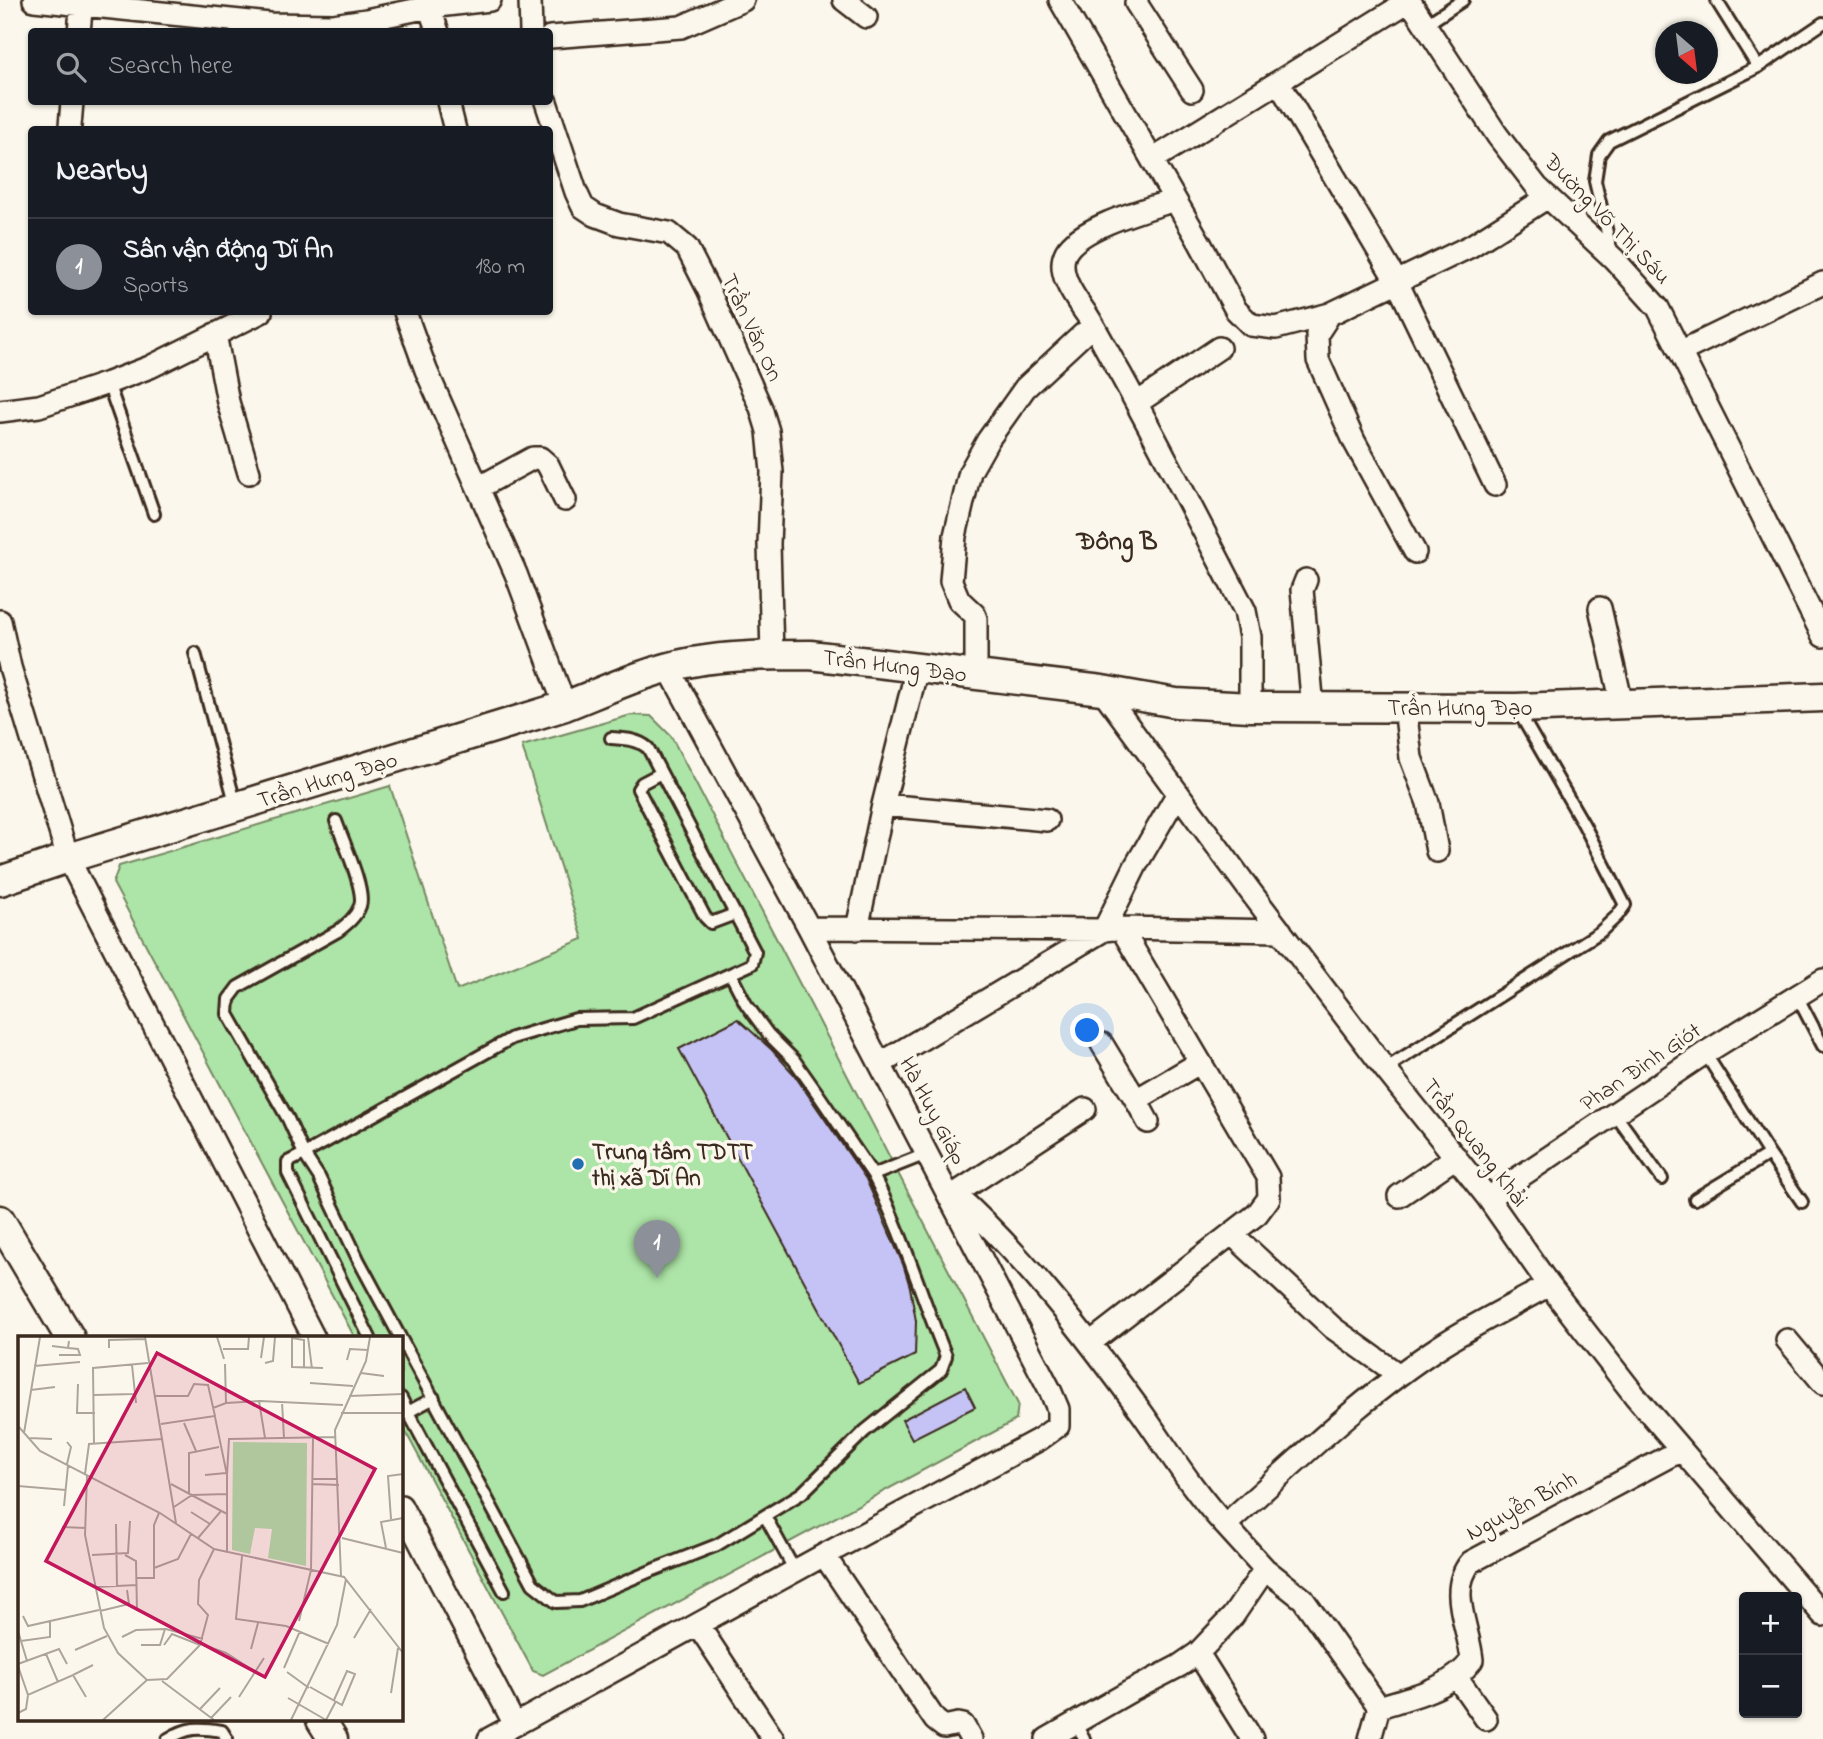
<!DOCTYPE html>
<html lang="en">
<head>
<meta charset="utf-8">
<style>
	:root { --surface:#171b24; --page:#20242c; --text:#f1f3f6; --muted:#9ea1a6; --line:#363941; --accent:#8c9099 }
	body { margin:0; font-family:"Indie Flower",sans-serif; background:var(--page); color:var(--text) }
	.controls { position:absolute; right:21px; bottom:21px; display:grid; overflow:hidden; border-radius:7px; box-shadow:0 2px 5px #0004 }
	.controls button { width:63px; height:63px; display:grid; place-items:center; padding:0; border:0; border-bottom:2px solid var(--line); background:var(--surface); color:var(--text); font:35px sans-serif }
	.compass { position:absolute; left:1655px; top:21px; width:63px; height:63px; border-radius:50%; background:var(--surface); box-shadow:0 2px 5px #0004; rotate:152deg }
	.you { position:absolute; left:1088px; top:1031px; width:24px; height:24px; margin:-18px; border:5px solid #fff; border-radius:50%; background:#1a73e8; box-shadow:0 0 0 10px #1a73e833 }
	.badge { display:grid; place-items:center; width:46px; height:46px; border-radius:50%; background:var(--accent); color:#fff; font-size:23px; font-weight:700 }
	.pin { position:absolute; translate:-50% -58px; filter:drop-shadow(0 2px 4px #0008) }
	.pin::after { content:''; position:absolute; top:37px; width:24px; height:21px; background:inherit; clip-path:polygon(0 0,100% 0,50% 100%) }
	.list { margin:0; padding:0; list-style:none }
	h2 { display:flex; justify-content:space-between; align-items:center; height:91px; margin:0; padding:0 28px; font-size:30px }
	h2 small { font-size:23px; font-weight:400; color:var(--muted) }
	.list li { display:grid; grid-template-columns:46px 1fr auto; gap:21px; align-items:center; box-sizing:border-box; height:98px; padding:0 28px; border-top:2px solid var(--line) }
	.list b { display:block; font-size:26px; white-space:nowrap }
	.list p { margin:0; font-size:23px; white-space:nowrap; color:var(--muted) }
	.list em { font-size:23px; font-style:normal; color:var(--muted) }
	.icon { flex:none; width:38px; height:38px; fill:none; stroke:currentColor; stroke-width:2; stroke-linecap:round; stroke-linejoin:round }
	.map { position:relative; flex:none; width:1823px; height:1739px; overflow:hidden }
	.search { position:absolute; background:var(--surface); box-shadow:0 2px 5px #0004; left:28px; top:28px; width:525px; height:77px; display:flex; align-items:center; gap:18px; box-sizing:border-box; padding:0 24px; border-radius:7px; color:var(--muted); font-size:26px }
	.panel { position:absolute; background:var(--surface); box-shadow:0 2px 5px #0004; left:28px; top:126px; width:525px; height:189px; border-radius:7px }
	.map>svg:first-child { display:block }
</style>
</head>
<body>
<div class="map">
<svg width="1823" height="1739" viewBox="0 0 1823 1739">
	<rect width="100%" height="100%" fill="#fbf7ec"/>
	<filter id="ink" filterUnits="userSpaceOnUse"><feTurbulence type="fractalNoise" baseFrequency=".0143" numOctaves="2"/><feDisplacementMap in="SourceGraphic" scale="14" xChannelSelector="R" yChannelSelector="G"/><feConvolveMatrix kernelMatrix="1 2 1 2 8 2 1 2 1" color-interpolation-filters="sRGB"/></filter>
	<g filter="url(#ink)">
		<path fill="#ade4a7" stroke="#748762" stroke-width="2" d="M631,715L651,716L671,736L1018,1404L1016,1420L543,1675L533,1671L401,1423V1338H355L113,883L119,866L390,786L457,990L583,939L522,746Z"/>
		<path fill="#c5c2f5" stroke="#3b2a1e" stroke-width="2" d="M738,1019L772,1050L793,1073L866,1179L903,1264L910,1287L916,1321L915,1355L859,1383L679,1049Z
			M965,1387L975,1407L912,1439L902,1420Z"/>
		<g fill="none" stroke-linecap="round" stroke-linejoin="round">
			<g stroke="#3b2a1e" stroke-width="16">
				<path id="lane" d="M1716,0L1758,67
					M1425,25L1463,0
					M1611,250L1595,181L1599,155L1609,141L1758,67L1823,23
					M108,383L154,514
					M195,653L236,806
					M611,738C625,739 637,739 648,748L755,952L752,964L633,1018L576,1019L512,1038L304,1154L319,1177L358,1259L533,1584L556,1602L580,1601L653,1570L717,1545L802,1493L865,1431L941,1370L946,1356C921,1296 903,1233 873,1175L926,1154
					M661,773L642,783L638,789L705,917L711,923L735,914
					M336,821C342,839 366,890 360,906C356,917 347,924 338,931L238,987L229,999L228,1014L288,1119L304,1154L288,1162V1173L370,1338
					M731,975L746,1004L768,1034L794,1060L818,1094L873,1175
					M1797,996L1823,1046
					M1385,1069L1600,932L1617,916L1625,905L1584,825L1517,709
					M1615,1114L1662,1179
					M1769,1154L1802,1202
					M1695,1199L1769,1154L1705,1053
					M401,1398L408,1412L434,1398
					M401,1416L408,1412L504,1591
					M765,1516L795,1571
					M1075,1722L1084,1739
					M168,1739C188,1727 198,1727 222,1731L227,1739"/>
			</g>
			<g stroke="#3b2a1e" stroke-width="26">
				<path id="street" d="M34,0L270,24L333,25L366,20L429,7L490,0
					M530,0L531,32
					M844,0L866,17
					M1060,0L1200,243L1236,310L1251,325L1276,328L1330,314
					M1137,0L1136,3L1192,90
					M1409,0L1497,135L1537,187L1614,259L1658,308L1823,636
					M429,7L438,32
					M79,32L82,0
					M550,37L681,27L743,0
					M1279,83L1397,282L1495,485
					M448,102L455,130
					M546,102L576,192L583,207L595,215L619,224L669,233L687,248L708,289L761,408L768,431L772,472L769,544L772,655
					M70,126L72,102
					M1152,160L1409,1
					M1175,200C1147,209 1081,226 1066,252C1055,273 1076,299 1087,315C1099,334 1109,355 1121,375C1164,453 1204,532 1245,611L1250,637V707
					M405,312L426,370L516,574L565,706
					M215,334L228,402L249,473
					M1680,352L1823,283
					M1137,403L1219,348
					M0,411L39,406L108,383L150,367L261,312
					M478,488L533,458H540L548,465L565,500
					M1415,552L1354,441L1318,360L1317,334L1330,314L1471,246L1548,197
					M1306,580L1302,590L1313,708
					M1600,608L1622,704
					M0,621L10,667L68,858L314,1338
					M976,675V619L974,614L959,600L951,581L955,536L970,472L988,440L1025,388L1093,325
					M1102,690L1250,891L1385,1069L1488,1198L1549,1285L1636,1397L1823,1615
					M1405,707L1411,758L1428,803L1437,851
					M883,805L1047,820
					M809,928L1104,930L1121,928L1281,931
					M857,929L883,805L917,668
					M1102,1044L1136,1100L1199,1063
					M880,1064L1104,930L1136,865L1178,793
					M1136,1100L1148,1122
					M954,1193C1026,1258 1085,1335 1142,1413C1169,1451 1193,1491 1225,1525
					M955,1194L1085,1109
					M1399,1196L1456,1157
					M1488,1198L1705,1053L1823,980
					M1232,1234L1333,1328L1399,1375
					M1549,1285C1514,1305 1476,1323 1442,1345C1363,1396 1295,1463 1225,1525L1265,1569L1303,1599L1379,1707C1411,1697 1451,1689 1472,1660C1469,1627 1447,1590 1471,1562L1681,1450
					M1787,1340L1823,1383
					M1090,1343L1257,1214L1269,1198L1268,1177L1121,928
					M401,1506L515,1725
					M824,1555L935,1720L944,1727L958,1724L963,1725L971,1739
					M698,1625L773,1739
					M1198,1653L1252,1739
					M1456,1676L1486,1719
					M489,1739L824,1555L1040,1439L1058,1426V1409L1050,1390L809,928L669,669
					M1047,1739L1129,1692L1179,1666L1198,1653L1233,1616L1265,1569
					M1370,1739L1379,1707"/>
			</g>
			<g stroke="#3b2a1e" stroke-width="33">
				<path id="secondary" d="M0,881L68,858L565,706C606,690 648,670 692,662C730,655 771,655 810,655L1102,690L1176,703L1250,707L1516,708L1823,697
					M0,1220L70,1338
					M321,1720L333,1739"/>
			</g>
			<use href="#lane" stroke="#fbf7ec" stroke-width="10"/>
			<use href="#street" stroke="#fbf7ec" stroke-width="21"/>
			<use href="#secondary" stroke="#fbf7ec" stroke-width="28"/>
		</g>
	</g>
	<circle fill="#1f6fb2" stroke="#fbf7ec" stroke-width="2.5" cx="578" cy="1164" r="7"/>
	<g text-anchor="middle" stroke-width="7" stroke-linejoin="round" paint-order="stroke">
		<g font-size="23" fill="#3b2a1e" stroke="#fbf7ec">
			<text transform="translate(1608 218) rotate(46)" y="8">Đường Võ Thị Sáu</text>
			<text transform="translate(753 327) rotate(65)" y="8">Trần Văn Ơn</text>
			<text transform="translate(895 665) rotate(7)" y="8">Trần Hưng Đạo</text>
			<text x="1460" y="715">Trần Hưng Đạo</text>
			<text transform="translate(327 779) rotate(-17)" y="8">Trần Hưng Đạo</text>
			<text transform="translate(1640 1066) rotate(-34)" y="8">Phan Đình Giót</text>
			<text transform="translate(934 1110) rotate(62)" y="8">Hà Huy Giáp</text>
			<text transform="translate(1476 1142) rotate(52)" y="8">Trần Quang Khải</text>
			<text transform="translate(1521 1505) rotate(-28)" y="8">Nguyễn Bính</text>
		</g>
		<g font-size="23" font-weight="bold" fill="#3b2a1e" stroke="#fbf7ec" text-anchor="start">
			<text x="592" y="1159">Trung tâm TDTT<tspan x="592" dy="26">thị xã Dĩ An</tspan></text>
		</g>
		<g font-size="26" font-weight="bold" fill="#3b2a1e" stroke="#fbf7ec">
			<text x="1117" y="549">Đông B</text>
		</g>
	</g>
	<g transform="translate(18 1336)">
		<rect width="385" height="385" fill="#fbf7ec"/>
		<path d="M215,106L289,107L288,230L250,222L254,193L237,192L232,218L214,214Z" fill="#ade4a7"/>
		<path fill="none" stroke="#aea59a" stroke-width="2" d="M127,1L158,187M199,1L206,23M274,1V31L305,32M290,1L294,33M274,2L286,4V31M34,10L50,12L51,5M91,12V4L127,3M205,13H230L231,1M41,19H62L60,13L50,12M243,22L246,1M329,24L332,13L350,14M247,27L255,25L257,1M207,28L208,67M114,29L118,67M16,30L62,26M343,37L366,40M292,47L335,50M60,48L59,77H77M13,54L37,51M76,59L116,58M137,60H170L176,48L190,49L197,80L143,88M331,60L385,58M241,65L247,102M264,66L266,102M195,72L208,67L242,65L325,69M323,77H385M197,81L209,139V217M166,87L178,115M0,90L22,115L142,177L196,213L326,241L385,317M6,97L22,1M11,102L34,103M76,108L75,32L130,27M49,128L53,111L49,106M67,138L71,108L145,103M187,139L208,137M209,139L211,103L317,101M69,140L67,199L86,292L100,317L129,344L85,384M294,143H320M153,148L209,178M294,148L321,149M0,150L48,154M171,158V117L201,111M46,170L50,130M156,171L174,159L209,158M173,176L192,188M373,183L370,140L385,138M98,188L99,250M44,191L68,192M180,202L203,175M324,202L385,217M368,212L363,186L385,182M74,219L110,217L112,185M107,219L118,225L119,275M224,220L218,283L268,290L311,308M136,232L160,223L173,198M323,240L317,94L348,25L352,1M118,242H136V189L141,177M78,251L119,249M82,275L111,268L109,254M5,280L10,290L81,274M281,285L293,234L295,102M0,295L9,325M104,301L118,294L148,293L185,303M336,302L353,273M3,305L32,301V284M183,308L208,317L247,342M123,309H142L147,293M146,309L154,298L182,309M233,313L240,287M57,314L89,300M28,318L40,346M0,328L41,313L49,328M0,330L10,359L55,339L68,361M266,332L282,295M269,336L291,352M55,339L75,329M129,344L149,343L182,309L190,279L180,268L181,244L196,213M144,345L196,384M292,351L324,369L337,338L329,335L316,364M373,357L380,312M221,361L246,322M270,362L308,384M182,373L202,352M0,377L8,373L10,359M193,382L213,361M273,384L319,289L328,243M308,384L318,365"/>
		<path fill="#c2185b" fill-opacity="0.15" stroke="#c2185b" stroke-width="3.5" d="M139,17L357,133L247,341L28,225Z"/>
		<rect width="385" height="385" fill="none" stroke="#3b2a1e" stroke-width="3.5"/>
	</g>
</svg>
<div class="controls">
<button>+</button>
<button>−</button>
</div>
<svg class="compass" viewBox="-18 -18 36 36"><path d="M0-13l5 13h-10z" fill="#e53935"/><path d="M0 13l5-13h-10z" fill="#9ea1a6"/></svg>
<div class="you"></div>
<div class="pin badge" style="left:657px;top:1278px">1</div>
<div class="search"><svg class="icon" aria-label="search" viewBox="0 0 24 24"><circle cx="10" cy="10" r="6"/><path d="M15 15l6 6"/></svg>Search here</div>
<section class="panel">
<h2>Nearby<small></small></h2>
<ul class="list">
<li><span class="badge">1</span><div><b>Sân vận động Dĩ An</b><p>Sports</p></div><em>180 m</em></li>
</ul>
</section>
</div>
</body>
</html>
